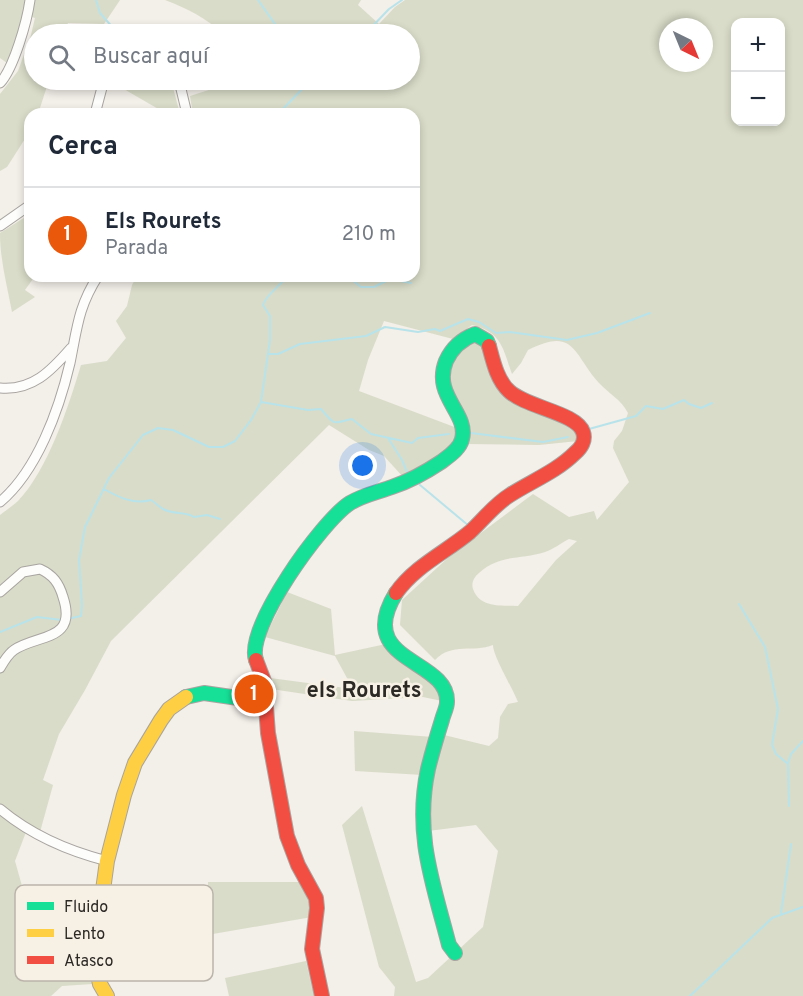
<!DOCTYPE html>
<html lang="es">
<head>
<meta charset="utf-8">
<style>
	:root { --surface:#fff; --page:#f6f6f7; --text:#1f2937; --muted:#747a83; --line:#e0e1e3; --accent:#ea580c }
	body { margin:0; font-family:Overpass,sans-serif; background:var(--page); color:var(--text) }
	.controls { position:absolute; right:18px; top:18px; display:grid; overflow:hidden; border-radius:12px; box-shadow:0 3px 9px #0003 }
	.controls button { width:54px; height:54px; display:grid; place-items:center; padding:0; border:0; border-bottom:2px solid var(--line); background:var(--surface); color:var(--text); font:30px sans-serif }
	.compass { position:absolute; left:659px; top:18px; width:54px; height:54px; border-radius:50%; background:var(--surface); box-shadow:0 3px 9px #0003; rotate:137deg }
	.you { position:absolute; left:363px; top:466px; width:21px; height:21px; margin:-15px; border:4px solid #fff; border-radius:50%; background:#1a73e8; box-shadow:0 0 0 9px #1a73e833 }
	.badge { display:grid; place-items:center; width:39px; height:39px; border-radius:50%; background:var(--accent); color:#fff; font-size:20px; font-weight:700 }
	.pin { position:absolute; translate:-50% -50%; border:3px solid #fff; box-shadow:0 2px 6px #0006 }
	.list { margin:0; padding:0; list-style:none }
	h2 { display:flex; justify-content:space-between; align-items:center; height:78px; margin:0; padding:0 24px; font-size:26px }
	h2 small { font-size:20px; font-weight:400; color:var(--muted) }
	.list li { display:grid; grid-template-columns:39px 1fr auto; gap:18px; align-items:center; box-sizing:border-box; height:96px; padding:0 24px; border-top:2px solid var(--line) }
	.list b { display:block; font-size:22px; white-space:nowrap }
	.list p { margin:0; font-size:20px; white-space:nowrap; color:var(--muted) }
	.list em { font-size:20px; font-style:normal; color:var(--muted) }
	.icon { flex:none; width:33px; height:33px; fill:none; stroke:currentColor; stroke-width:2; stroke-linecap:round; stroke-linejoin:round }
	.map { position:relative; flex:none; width:803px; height:996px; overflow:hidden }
	.search { position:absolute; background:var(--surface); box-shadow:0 3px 9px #0003; left:24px; top:24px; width:396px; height:66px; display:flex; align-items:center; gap:15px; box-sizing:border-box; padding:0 21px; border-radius:33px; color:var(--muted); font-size:22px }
	.panel { position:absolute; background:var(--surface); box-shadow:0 3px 9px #0003; left:24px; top:108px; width:396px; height:174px; border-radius:18px }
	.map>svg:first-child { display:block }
</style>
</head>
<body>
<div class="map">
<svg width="803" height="996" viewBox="0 0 803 996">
	<rect width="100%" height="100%" fill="#f3efe9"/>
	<path fill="#d9dcc8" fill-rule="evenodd" d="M0,0H25L20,27L7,63L0,58Z
		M34,0H120L104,24L68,23L63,34H34V80H49L38,114H30V131L7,167L0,171V94L18,71L31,35L35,18L32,17Z
		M165,0H361L358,5L379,24L395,7L405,0H803V996H394L395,987L379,967L342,825L362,806L416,982L428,978L483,927L498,851L476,825L428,831L433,777L444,735L489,746L498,738L500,717L508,704L518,702C513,689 493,656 493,645C473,653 452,642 435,660L400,625L402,600L450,556L533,494L569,517L594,511L597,520L629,482L613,448L614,441L622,431L628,413C621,399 609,394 599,383C573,354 575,326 528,350L521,363L512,374C503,349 502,332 472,325L453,339L384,321L368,360L359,391L457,428L453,446L422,469L404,478L384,456L369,450L329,425L111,641L85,690L59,734L43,780L53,785L40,832H26L15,861L22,886L16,902L17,962L47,979L91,958L92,984L62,986L51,996H0V515C6,510 13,506 18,501C48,470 69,405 81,365L107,361L126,338L116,321L127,306L132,285L137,276H414V114H193L190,96L240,80H410V34H223C205,17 188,9 165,0ZM736,22H780V122H736ZM668,27H704V63H668ZM569,539L577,541L556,560L518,606C503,605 480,609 473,589C471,583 474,577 479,573C500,554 520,560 545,552C554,549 561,543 569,539Z
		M111,80H171L180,114H167L110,81Z
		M30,214V276H35L25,290L35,297L12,312C7,285 0,260 0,233Z
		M475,340L482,345L495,382L569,424L578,433V441L539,445L466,444C457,413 430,356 475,340Z
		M287,592L331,609L335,655L386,644L436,685L442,701L423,697L352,701L271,689L270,678L353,689L335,656L265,637Z
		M354,731L433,737L423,775L355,771Z
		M208,882H303L309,894L312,917L207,935Z
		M306,961L312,988L317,996H229L225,978Z"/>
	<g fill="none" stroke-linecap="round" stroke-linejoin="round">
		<path stroke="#b8e3ea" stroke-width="2" d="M96,0L100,13L114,29L116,34
			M258,0L282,34
			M365,34L389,9L402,0
			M278,114L311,80
			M347,276L361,287H374L390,279L411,283
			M268,354H278L300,344L366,336L385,327L418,332L435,329L440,331L468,319L479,322L496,333L510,332L567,340L597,333L650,313
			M261,402L308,410L321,409C336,427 333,423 352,419L371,434L412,443L418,438L449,434
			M589,429L636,416L646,406L663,409L684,400L689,404L701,408L712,403
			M471,433L543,442L568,437
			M388,438L402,460L407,472
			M420,485L469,526
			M104,489C118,497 134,505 151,500C156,503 159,507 163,509C174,515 185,511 194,517L207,515L220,519
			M739,604L765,647L778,709L772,745L776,754L788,764L789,806
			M67,619L81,616L82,605L79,560L85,527L109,478L143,435L158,428L173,430L209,447H223L235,441L251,420L261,402L270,340V316L263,305C267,293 280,287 287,276
			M0,632L37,617L62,620
			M788,763L791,754L803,741
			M781,913L791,844
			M690,996L772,918L803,907"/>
		<g stroke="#a8a4a0" stroke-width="11">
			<path id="street" d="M177,80L181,89L187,114
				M0,83C14,68 27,21 30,0
				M95,114L104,80
				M0,226L30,205
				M0,388C32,391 51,371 71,348
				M0,502C37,471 59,410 70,363C77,329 78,307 98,276
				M0,592L23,572L40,569C53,575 59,583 63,597C78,642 37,634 14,650C8,654 4,661 0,668
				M0,809C31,835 68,851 107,861"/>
		</g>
		<g stroke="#a8a4a0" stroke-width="16">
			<path id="fast" d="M396,593C353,663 449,658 447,702C447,708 443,715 442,720C437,736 432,753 428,769C414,834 433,883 449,945L455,953
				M256,660C245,628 322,521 350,503C363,495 378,492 392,487C410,481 426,472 441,462C449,456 460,449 462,439C469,413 432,396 446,361C452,348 462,339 475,334L487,341L489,346
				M186,697L204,693L265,702"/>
		</g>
		<g stroke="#a8a4a0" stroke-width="16">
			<path id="slow" d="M107,996L100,984L97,970L99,919L107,861L124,795L135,763L161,720L169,709L186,697"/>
		</g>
		<g stroke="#a8a4a0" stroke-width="16">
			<path id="jam" d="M396,593C415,566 446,552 470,532C484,519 494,505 510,495C532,481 557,471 575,453C581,448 586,440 583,432C577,413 525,407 509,391C497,380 493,361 489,346
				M256,660L264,681L268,733L287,836L298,865L316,898L317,908L312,949L322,996"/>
		</g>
		<use href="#street" stroke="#fdfdfc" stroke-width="9"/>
		<use href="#fast" stroke="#16e098" stroke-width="14"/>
		<use href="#slow" stroke="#ffcf43" stroke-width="14"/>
		<use href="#jam" stroke="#f24e42" stroke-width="14"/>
	</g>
	<g text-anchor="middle" stroke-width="5" stroke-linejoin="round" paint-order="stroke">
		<g font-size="22" font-weight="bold" fill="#2c2925" stroke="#f7f0e5">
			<text x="364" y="697">els Rourets</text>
		</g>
	</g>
	<rect x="15" y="885" width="198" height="96" rx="9" fill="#f7f0e5" stroke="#bab4ab" stroke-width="1.5"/>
	<rect x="27" y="902" width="27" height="8" fill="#16e098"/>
	<rect x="27" y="929" width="27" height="8" fill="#ffcf43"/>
	<rect x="27" y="956" width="27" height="8" fill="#f24e42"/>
	<g font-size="16" fill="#2c2925">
		<text x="64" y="912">Fluido</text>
		<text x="64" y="939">Lento</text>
		<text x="64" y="966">Atasco</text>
	</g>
</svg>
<div class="controls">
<button>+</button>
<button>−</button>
</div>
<svg class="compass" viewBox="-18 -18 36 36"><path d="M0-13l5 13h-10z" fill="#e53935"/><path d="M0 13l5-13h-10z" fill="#747a83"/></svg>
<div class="you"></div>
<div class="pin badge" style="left:254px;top:694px">1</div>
<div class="search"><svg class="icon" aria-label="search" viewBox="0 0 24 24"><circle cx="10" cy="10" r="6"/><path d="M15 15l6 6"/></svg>Buscar aquí</div>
<section class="panel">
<h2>Cerca<small></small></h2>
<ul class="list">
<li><span class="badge">1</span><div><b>Els Rourets</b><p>Parada</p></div><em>210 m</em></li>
</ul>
</section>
</div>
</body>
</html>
